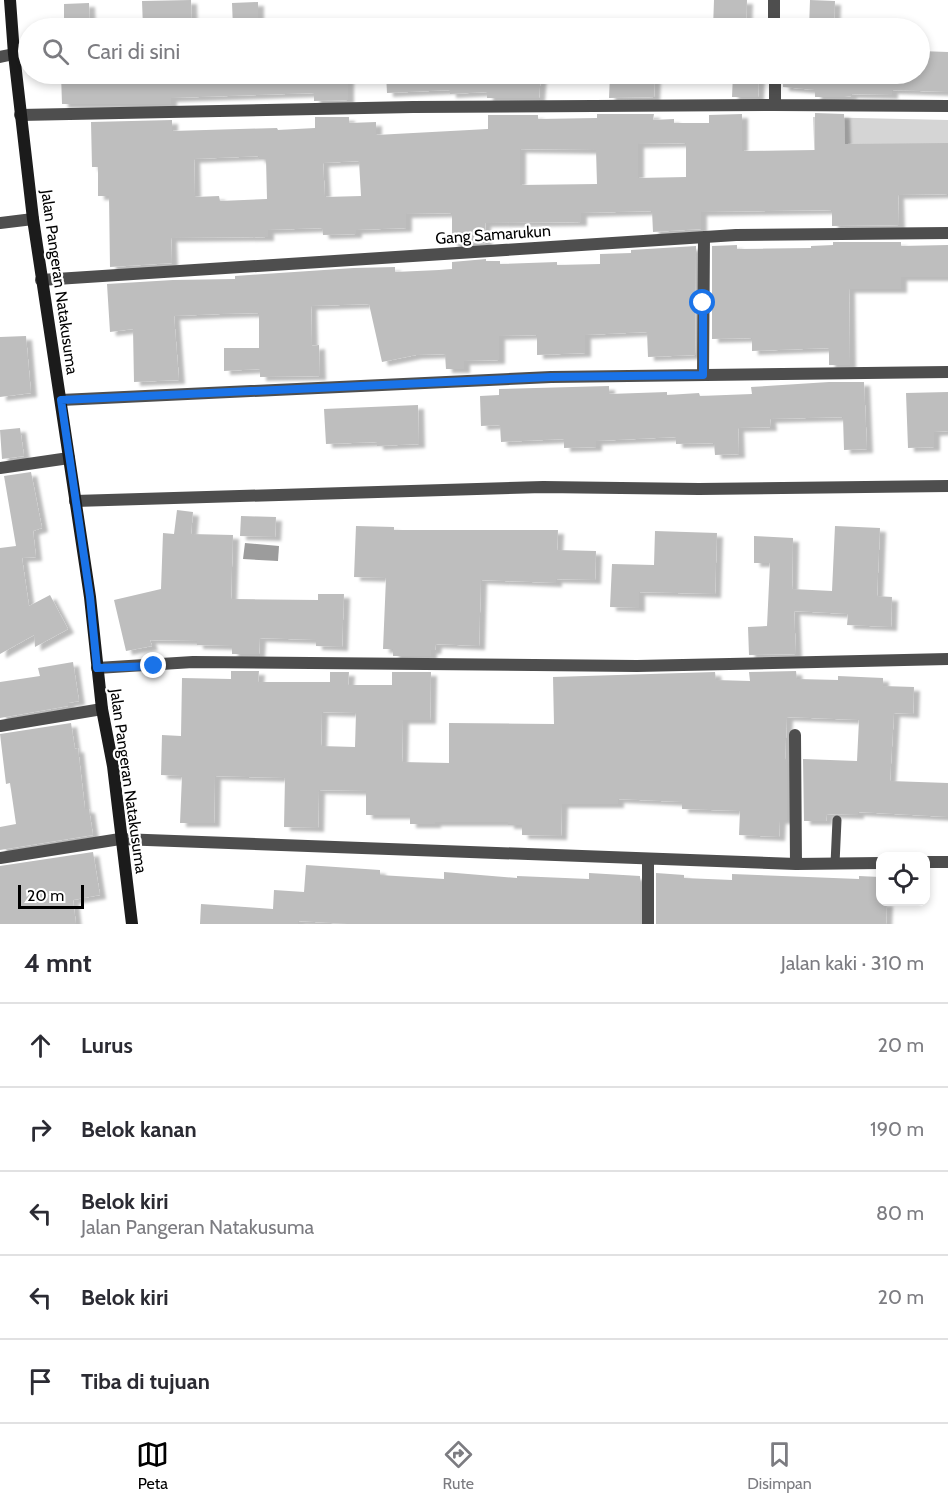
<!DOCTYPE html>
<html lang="id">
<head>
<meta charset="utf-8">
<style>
	:root { --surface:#fff; --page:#f2f2f3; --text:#2b2b33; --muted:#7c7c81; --line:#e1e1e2; --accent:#000 }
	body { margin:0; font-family:Cabin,sans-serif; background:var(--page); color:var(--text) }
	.controls { position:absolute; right:18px; bottom:18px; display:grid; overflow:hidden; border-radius:12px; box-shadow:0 3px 9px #0003 }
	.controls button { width:54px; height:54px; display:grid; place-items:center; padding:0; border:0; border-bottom:2px solid var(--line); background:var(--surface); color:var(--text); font:30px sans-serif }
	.scale { position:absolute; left:18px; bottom:15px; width:66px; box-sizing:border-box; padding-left:6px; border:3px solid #000; border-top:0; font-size:16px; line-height:21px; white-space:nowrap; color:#000; -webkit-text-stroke:4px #fff; paint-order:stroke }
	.stop { position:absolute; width:18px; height:18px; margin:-14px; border:4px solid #1a73e8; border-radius:50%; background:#fff }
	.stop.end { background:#1a73e8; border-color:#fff; box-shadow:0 2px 6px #0008 }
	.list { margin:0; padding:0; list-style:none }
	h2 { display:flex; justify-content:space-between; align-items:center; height:78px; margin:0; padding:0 24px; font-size:26px }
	h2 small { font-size:20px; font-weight:400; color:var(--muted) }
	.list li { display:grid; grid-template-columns:39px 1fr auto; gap:18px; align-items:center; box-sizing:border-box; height:84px; padding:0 24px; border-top:2px solid var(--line) }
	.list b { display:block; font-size:22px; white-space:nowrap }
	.list p { margin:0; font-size:20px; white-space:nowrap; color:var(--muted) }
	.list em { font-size:20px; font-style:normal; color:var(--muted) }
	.icon { flex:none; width:33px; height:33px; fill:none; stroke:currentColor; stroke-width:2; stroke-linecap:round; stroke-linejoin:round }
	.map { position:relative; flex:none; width:948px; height:924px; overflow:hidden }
	.search { position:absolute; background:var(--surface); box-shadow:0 3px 9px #0003; left:18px; right:18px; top:18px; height:66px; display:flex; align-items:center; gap:15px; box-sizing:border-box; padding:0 21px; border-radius:33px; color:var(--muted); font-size:22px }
	.sheet { height:498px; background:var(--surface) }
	nav { display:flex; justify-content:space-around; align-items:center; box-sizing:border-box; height:84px; border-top:2px solid var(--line); background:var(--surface); font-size:16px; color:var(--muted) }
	nav a { display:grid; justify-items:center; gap:3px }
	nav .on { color:var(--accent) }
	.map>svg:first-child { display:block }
</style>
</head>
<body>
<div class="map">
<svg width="948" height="924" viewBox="0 0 948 924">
	<defs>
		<filter id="shadow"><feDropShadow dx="6" dy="4" stdDeviation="1.5" flood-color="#0004"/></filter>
	</defs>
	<rect width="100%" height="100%" fill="#fff"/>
	<path fill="#d5d5d5" d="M813,117L948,120V168L815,169Z"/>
	<path fill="#9c9c9c" d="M245,543L279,546L278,561L243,559Z"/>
	<path fill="#bebebe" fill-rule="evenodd" filter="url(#shadow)" d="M191,0L192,28H143L142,1Z
		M714,0H747L746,28H713Z
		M810,0L835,1L834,28H809Z
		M258,2V28H233L232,3Z
		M89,3L90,28H64V4Z
		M920,51L948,52V92L892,90V95L851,94V96L844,97H815V90L783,87V74H920Z
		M61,74H348V100L314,101V93L171,98V104H62Z
		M386,74H541L539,98H487V92L450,94V90L387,93Z
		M610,74H655L654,97L609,98Z
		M733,74L759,75L758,97H732Z
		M815,113L844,114L845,144L948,143V194L898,195L899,225L832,226V210L701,212V229L653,232L652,211L581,213V222L485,223L486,243L452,245V213L406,214V228L356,230V234L323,235L322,228L268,230V237L171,238L172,263L110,267L109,196H98V167H92L91,122L172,120V131L277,128L278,130L315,128V117H349V123L376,122V135L488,129V115H538V119L597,118V114H654L653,120L674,119V123H709V115L742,114V151L815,150ZM686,143V177L638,178V144ZM520,149L596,150L597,184L520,185ZM259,156V159H266L267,199L220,201L219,196L195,197L194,159ZM359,161L361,196L325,197L323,163Z
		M833,242H901V246L948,245V277H901V289H849L850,365H829V348L752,351V338L712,339V246L737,245V249L811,248V246L833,245Z
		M696,246L695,355L648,357L647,332L585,335V353L537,355V335L499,336V360L464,361V369H446L445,354L416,355L382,362L369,304L311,306L312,346L319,345L320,376L260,377V369L224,371V348H259V313L220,314L174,316L179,380L134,382L133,329L110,332L107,284L173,280L235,279V276L354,268L395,267V272L439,270L452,269V262L486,259V261H500V264L557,262V265L600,264V254L631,253V250Z
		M26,336L31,393L0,397V337Z
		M829,382H864L867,449L844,450L843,417L770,419L771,427L738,428L739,454L715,455L714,443L676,444V437L596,441V447L564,448V439L501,442L500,425L481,426L480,396L499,395V389L609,386V394L667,392V395L699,393L700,396L752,394L751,387Z
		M948,392V431L934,432V447L908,448L906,393Z
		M418,405L419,444L377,446V442L326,444L324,409Z
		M20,428L24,456L2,459L0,430Z
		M31,472L42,528L33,531L36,557L22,558L29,606L50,595L68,629L35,647L34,635L0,654V548L16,546L4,476Z
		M177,510L193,512L191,534L233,535L231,599L318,600V594H344L342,647L316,646V640L260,638L259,654H232V646L197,645V641L150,640L152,646L126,651L114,600L161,589L163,533L174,534Z
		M241,516L276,517L275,537L240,536Z
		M356,526L394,527V530H558L557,550L596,551L595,580L556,579V583L481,580L479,646L436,644L435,650H431V656H393V649H383L386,578L354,577Z
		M835,526L880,528L877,596L892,597L891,627L847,625L848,614L794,611L796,654L749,655L748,627L767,626L770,563H754V536L793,538L792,589L832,591Z
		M655,531L717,533L715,594L639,592V608L610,607L612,564L654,565Z
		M73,662L79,701L68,703V706L0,718V682L40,676L38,668Z
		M231,671H259L258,682H330V672H349L348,685H392V672H431L430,720H403L402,762L449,763V723L554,724L553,677L715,672L716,680L750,681L749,672L796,671L797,679L838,680V676L883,678V686L914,687L913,714L894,713L890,781L948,783V817L858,812V815L827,814L826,821H804L803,759L857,761L859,720L787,717L785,759H787V820H780L779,837L739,835L740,811L682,809V802L618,799V804H562L561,836L522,835V825H508V822H435V824H410V815H366V791L319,790L318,828L284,827L285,778L215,776L214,823H180L182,776L161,775L162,735L181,736L182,678L231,679ZM322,712L356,713L355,747L321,746Z
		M71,723L75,749L78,748L85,809H89L93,835L0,850V827L16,824L10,783L6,784L0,734Z
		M93,852L100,895L73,900L76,924H0V866Z
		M306,865L380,870V875L444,879V872L517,878V876L589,879V873L640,876V924H348L298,921V924H200L201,904L273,909L274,890L304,892Z
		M656,873L684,875V878L732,880V874L859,879V876L880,877V902H887L886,924H656Z"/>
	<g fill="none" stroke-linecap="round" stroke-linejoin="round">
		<path stroke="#4e4e4e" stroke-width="9" d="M835,864L837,820"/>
		<path stroke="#4e4e4e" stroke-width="12" d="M774,0V28
			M0,57L14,54
			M775,105L948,106
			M20,115L413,107L768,105H775V74
			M0,223L33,219
			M41,280L736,235L948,233
			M703,375L704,237
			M61,400L551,377L948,372
			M0,468L69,458
			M75,501L543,487L699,489L948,486
			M97,668L193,662L637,666L948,659
			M0,726L102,709
			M795,735L796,864
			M0,858L120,839L796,864L880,863
			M926,862H948
			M648,924V859"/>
		<path stroke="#1b1b1b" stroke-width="12" d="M10,0L14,54L33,219L90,597L102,709L113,766L132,924"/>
	</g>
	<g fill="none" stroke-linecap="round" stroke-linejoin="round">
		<path stroke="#1a73e8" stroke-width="8" d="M154,666L97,668L90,597L61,400L551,377L703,375V303"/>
	</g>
	<g text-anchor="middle" stroke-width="4.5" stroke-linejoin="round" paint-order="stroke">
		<g font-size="16" fill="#000" stroke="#fff">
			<text transform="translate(493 234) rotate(-4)" y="6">Gang Samarukun</text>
			<text transform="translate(60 282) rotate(82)" y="6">Jalan Pangeran Natakusuma</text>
			<text transform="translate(129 781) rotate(82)" y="6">Jalan Pangeran Natakusuma</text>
		</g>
	</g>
</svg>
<div class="controls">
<button><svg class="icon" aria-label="locate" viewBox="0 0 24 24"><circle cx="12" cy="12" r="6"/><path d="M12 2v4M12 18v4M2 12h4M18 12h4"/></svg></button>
</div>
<div class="scale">20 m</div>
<div class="stop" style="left:703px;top:303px"></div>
<div class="stop end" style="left:154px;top:666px"></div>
<div class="search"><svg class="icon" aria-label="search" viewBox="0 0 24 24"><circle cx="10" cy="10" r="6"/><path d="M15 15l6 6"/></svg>Cari di sini</div>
</div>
<section class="sheet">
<h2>4 mnt<small>Jalan kaki · 310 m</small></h2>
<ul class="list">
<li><svg class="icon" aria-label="ahead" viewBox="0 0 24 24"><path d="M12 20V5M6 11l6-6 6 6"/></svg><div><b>Lurus</b></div><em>20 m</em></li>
<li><svg class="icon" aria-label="right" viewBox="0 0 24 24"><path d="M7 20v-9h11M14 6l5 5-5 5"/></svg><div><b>Belok kanan</b></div><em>190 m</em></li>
<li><svg class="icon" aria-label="left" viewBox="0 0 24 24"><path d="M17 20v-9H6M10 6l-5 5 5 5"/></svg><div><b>Belok kiri</b><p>Jalan Pangeran Natakusuma</p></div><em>80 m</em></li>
<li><svg class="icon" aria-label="left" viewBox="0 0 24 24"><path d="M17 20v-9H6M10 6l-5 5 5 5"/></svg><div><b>Belok kiri</b></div><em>20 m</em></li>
<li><svg class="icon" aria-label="arrive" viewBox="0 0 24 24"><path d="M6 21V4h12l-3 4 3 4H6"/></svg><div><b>Tiba di tujuan</b></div></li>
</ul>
</section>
<nav>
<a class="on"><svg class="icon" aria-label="map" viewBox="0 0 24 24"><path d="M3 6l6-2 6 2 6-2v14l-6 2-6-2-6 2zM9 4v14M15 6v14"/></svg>Peta</a>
<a><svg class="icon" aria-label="directions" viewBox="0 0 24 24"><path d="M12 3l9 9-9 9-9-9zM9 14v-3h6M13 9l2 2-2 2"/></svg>Rute</a>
<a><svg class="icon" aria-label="saved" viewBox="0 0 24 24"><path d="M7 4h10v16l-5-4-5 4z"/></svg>Disimpan</a>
</nav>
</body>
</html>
